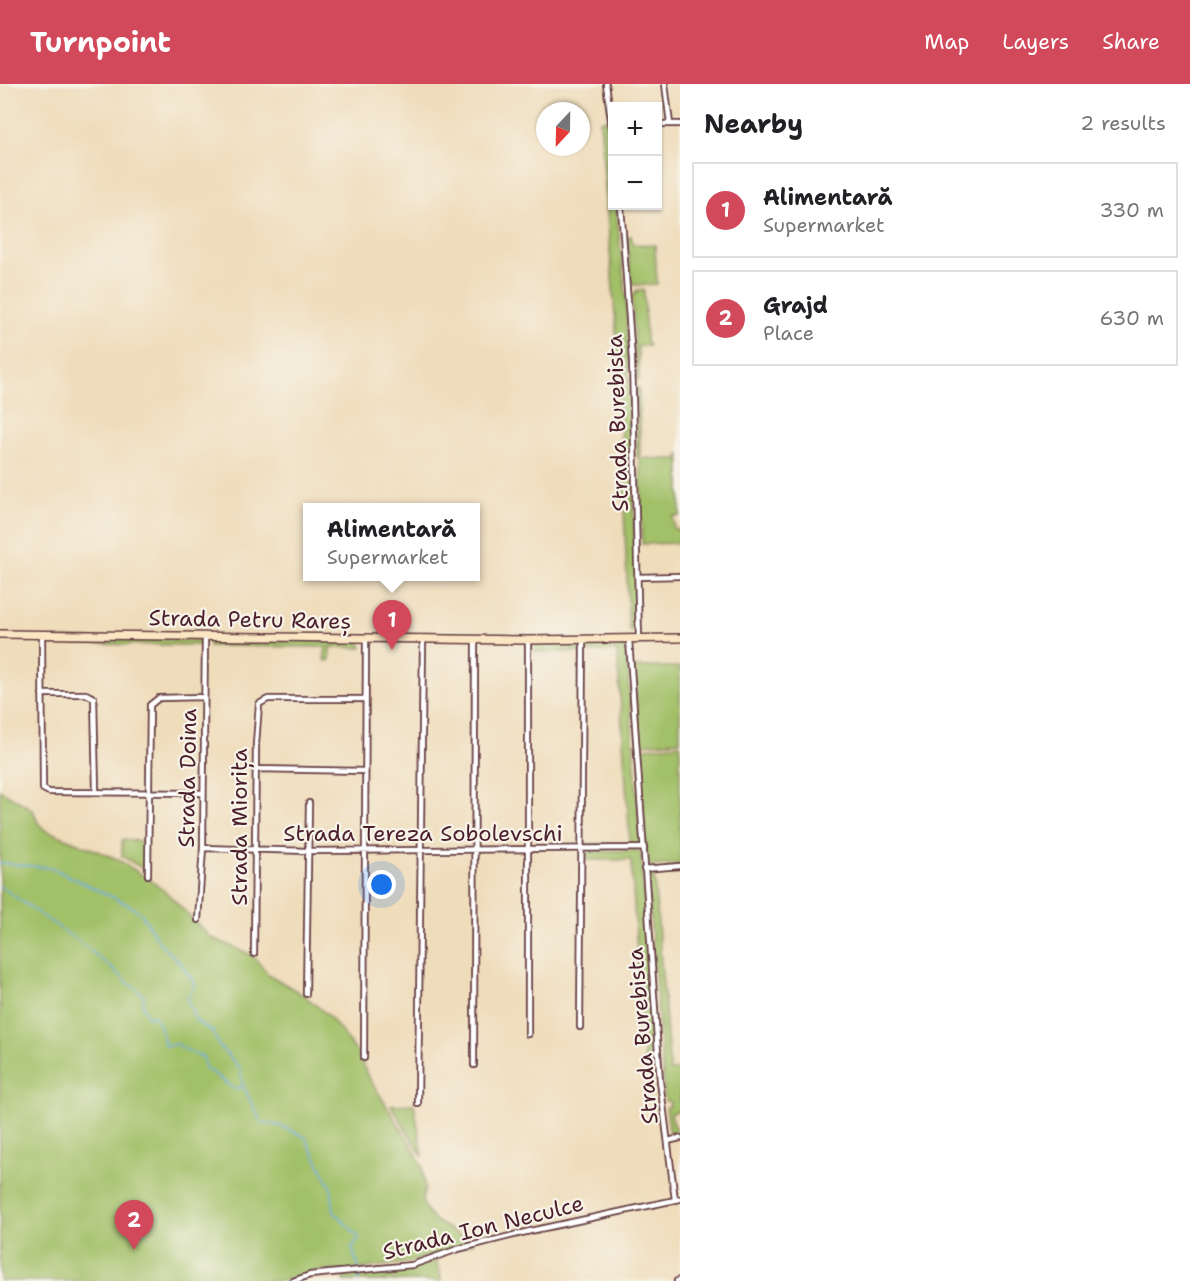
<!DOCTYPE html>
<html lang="en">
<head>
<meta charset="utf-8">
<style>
	:root { --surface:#fff; --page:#f2f2f2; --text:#202124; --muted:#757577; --line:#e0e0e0; --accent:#d1495b }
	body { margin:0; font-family:"Shantell Sans",sans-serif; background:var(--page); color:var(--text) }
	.controls { position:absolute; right:18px; top:18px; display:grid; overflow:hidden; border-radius:0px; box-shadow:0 2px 4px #0004 }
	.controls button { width:54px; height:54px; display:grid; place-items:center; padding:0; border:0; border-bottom:2px solid var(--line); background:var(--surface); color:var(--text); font:30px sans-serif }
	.compass { position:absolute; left:536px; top:18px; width:54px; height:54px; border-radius:50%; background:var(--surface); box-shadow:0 2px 4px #0004; rotate:202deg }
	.you { position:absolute; left:382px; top:801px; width:21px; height:21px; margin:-15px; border:4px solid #fff; border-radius:50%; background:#1a73e8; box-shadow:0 0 0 9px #1a73e833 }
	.badge { display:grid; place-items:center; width:39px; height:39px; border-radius:50%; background:var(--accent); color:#fff; font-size:20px; font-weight:700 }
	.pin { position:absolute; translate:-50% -50px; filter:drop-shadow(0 2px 3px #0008) }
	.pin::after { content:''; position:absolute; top:32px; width:21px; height:18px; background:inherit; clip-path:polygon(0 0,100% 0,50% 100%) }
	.popup { position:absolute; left:303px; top:419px; width:177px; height:78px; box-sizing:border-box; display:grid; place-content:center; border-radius:0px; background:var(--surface); filter:drop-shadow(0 2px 4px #0005); font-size:20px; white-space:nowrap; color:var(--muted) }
	.popup b { font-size:22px; color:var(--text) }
	.popup::after { content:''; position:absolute; left:50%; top:100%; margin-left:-12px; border:12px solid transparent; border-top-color:var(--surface) }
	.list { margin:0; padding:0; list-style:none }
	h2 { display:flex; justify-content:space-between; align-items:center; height:78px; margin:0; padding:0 24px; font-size:26px }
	h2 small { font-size:20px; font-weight:400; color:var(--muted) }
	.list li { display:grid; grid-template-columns:39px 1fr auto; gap:18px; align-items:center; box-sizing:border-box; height:96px; margin:0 12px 12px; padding:0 12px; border:2px solid var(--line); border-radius:0px }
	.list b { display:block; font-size:22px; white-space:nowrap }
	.list p { margin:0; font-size:20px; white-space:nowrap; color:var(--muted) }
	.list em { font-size:20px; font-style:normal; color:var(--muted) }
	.map { position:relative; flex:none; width:680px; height:1197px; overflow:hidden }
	header { display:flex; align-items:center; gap:36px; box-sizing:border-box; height:84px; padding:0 30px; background:var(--accent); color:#fff }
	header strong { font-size:28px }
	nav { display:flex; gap:33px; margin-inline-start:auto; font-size:21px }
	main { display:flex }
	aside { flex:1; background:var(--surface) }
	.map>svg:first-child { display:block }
</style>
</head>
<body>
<header>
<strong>Turnpoint</strong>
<nav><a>Map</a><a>Layers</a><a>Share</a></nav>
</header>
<main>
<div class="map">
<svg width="680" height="1197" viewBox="0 0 680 1197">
	<rect width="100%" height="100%" fill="#f7f3e8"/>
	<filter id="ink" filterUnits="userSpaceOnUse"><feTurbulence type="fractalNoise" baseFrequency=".0167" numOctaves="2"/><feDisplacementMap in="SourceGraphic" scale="12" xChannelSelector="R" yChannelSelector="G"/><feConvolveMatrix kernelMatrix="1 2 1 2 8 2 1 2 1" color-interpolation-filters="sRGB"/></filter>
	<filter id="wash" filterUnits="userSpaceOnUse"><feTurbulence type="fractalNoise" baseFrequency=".008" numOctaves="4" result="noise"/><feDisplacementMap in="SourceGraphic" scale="24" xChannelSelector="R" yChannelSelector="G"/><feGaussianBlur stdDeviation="1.35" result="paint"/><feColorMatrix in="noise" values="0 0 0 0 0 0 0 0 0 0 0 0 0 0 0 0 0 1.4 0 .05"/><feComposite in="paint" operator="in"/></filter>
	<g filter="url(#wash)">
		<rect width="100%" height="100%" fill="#efdcba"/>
		<path fill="#a2c068" stroke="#76704a" stroke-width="1.5" d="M607,35L612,86V122H616L626,213L637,523L635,546H629L617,258L600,37Z
			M631,152L633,160L655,161L657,200L636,201L631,198L627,153Z
			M637,206H644L646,257L649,262H638L639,296L636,295L632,213Z
			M639,303L640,374L678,375L680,369V432H673L674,445L680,446V459L642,460L640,374H637L636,304Z
			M48,555L200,556L202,561L45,560Z
			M210,556L359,557L362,564L330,563V576L327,577L324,576L326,563L209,562Z
			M532,560H578L581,563V568H529Z
			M587,560L626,563L641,760L639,762L584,763V760H630L617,567L584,568Z
			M633,583H680V657L643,660L640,657Z
			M680,660V780L652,782L647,778L639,665Z
			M0,706L33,726L38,739L45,746L115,774L146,793L167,809L210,853L252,871L268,890L305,912L330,933L361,974L367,991L411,1060L422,1082L425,1105L422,1117L427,1128L435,1137L473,1159L411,1178L344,1187H313L283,1197H0Z
			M122,756L144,757L145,786L122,772Z
			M637,766L641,770L656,974L644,975L631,776H585V768Z
			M680,784V788L654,791L670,987L680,986V1027L671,1029L677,1052L674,1054L670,1051L666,1024L670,1021V1017H665L647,794L648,789Z
			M414,1020L423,1073L391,1021Z
			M436,1176L442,1197H344L343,1192L405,1186Z"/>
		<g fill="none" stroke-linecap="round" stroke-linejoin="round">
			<path stroke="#6eade1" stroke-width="1.5" d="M0,779L52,784L131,822L141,829L159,858L182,881L195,900L187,915L196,937L212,947L219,962L240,984L243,1002L261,1038L281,1042L305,1053L331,1103L334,1128L359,1153L352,1164L359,1185
				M0,802L85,862L144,912L143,922L148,933L154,932C158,937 164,955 165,962L177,960C185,967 194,968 203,973L205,984C215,990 225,998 234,1005L241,1003
				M358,1197L360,1191"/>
		</g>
	</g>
	<g filter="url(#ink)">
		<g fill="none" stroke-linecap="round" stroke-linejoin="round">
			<g stroke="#633b40" stroke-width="8">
				<path id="street" d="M606,0L612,43
					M665,0L670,40
					M658,40H680
					M621,122L632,276L639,555
					M638,493L680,492
					M42,551L43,705L49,708L203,709
					M528,556V950
					M629,556L660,997L675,1116
					M42,610H86L94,614L96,707
					M256,685L365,687
					M203,764L309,767L644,764
					M644,785L680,782
					M148,791L150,621L159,614L204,613
					M198,836L203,764L205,552
					M254,870L256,660L259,620L268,615H365
					M306,910L309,719
					M580,943L583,556
					M364,974L366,554
					M474,981L475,555
					M418,1020L423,555
					M668,1057L680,1054
					M293,1197L310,1191L412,1181L458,1165L530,1147L680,1115
					M677,1197L680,1196"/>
			</g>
			<g stroke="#633b40" stroke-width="10">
				<path id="secondary" d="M0,550L528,556L680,554"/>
			</g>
			<use href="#street" stroke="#fff" stroke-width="4.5"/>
			<use href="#secondary" stroke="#fbe6c4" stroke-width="7"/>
		</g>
	</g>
	<g text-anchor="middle" stroke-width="4.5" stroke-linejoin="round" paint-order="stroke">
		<g font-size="22" fill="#4a1f2b" stroke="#f7f3e8">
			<text transform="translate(617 339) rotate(-92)" y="8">Strada Burebista</text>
			<text transform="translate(250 535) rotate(1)" y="8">Strada Petru Rareș</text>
			<text transform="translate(187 694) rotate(-89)" y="8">Strada Doina</text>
			<text transform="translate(239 743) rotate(-90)" y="8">Strada Miorița</text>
			<text x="423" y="757">Strada Tereza Sobolevschi</text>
			<text transform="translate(642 952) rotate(-95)" y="8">Strada Burebista</text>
			<text transform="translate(483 1143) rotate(-14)" y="8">Strada Ion Neculce</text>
		</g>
	</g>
</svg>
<div class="controls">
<button>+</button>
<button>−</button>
</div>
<svg class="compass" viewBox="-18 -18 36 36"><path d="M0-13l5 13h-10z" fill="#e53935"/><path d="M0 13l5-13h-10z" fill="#757577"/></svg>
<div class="you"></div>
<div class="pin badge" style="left:392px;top:566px">1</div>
<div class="popup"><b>Alimentară</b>Supermarket</div>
<div class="pin badge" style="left:134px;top:1166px">2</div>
</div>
<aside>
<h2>Nearby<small>2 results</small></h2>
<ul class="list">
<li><span class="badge">1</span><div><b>Alimentară</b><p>Supermarket</p></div><em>330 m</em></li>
<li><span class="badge">2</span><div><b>Grajd</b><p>Place</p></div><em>630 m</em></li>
</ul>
</aside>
</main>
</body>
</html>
